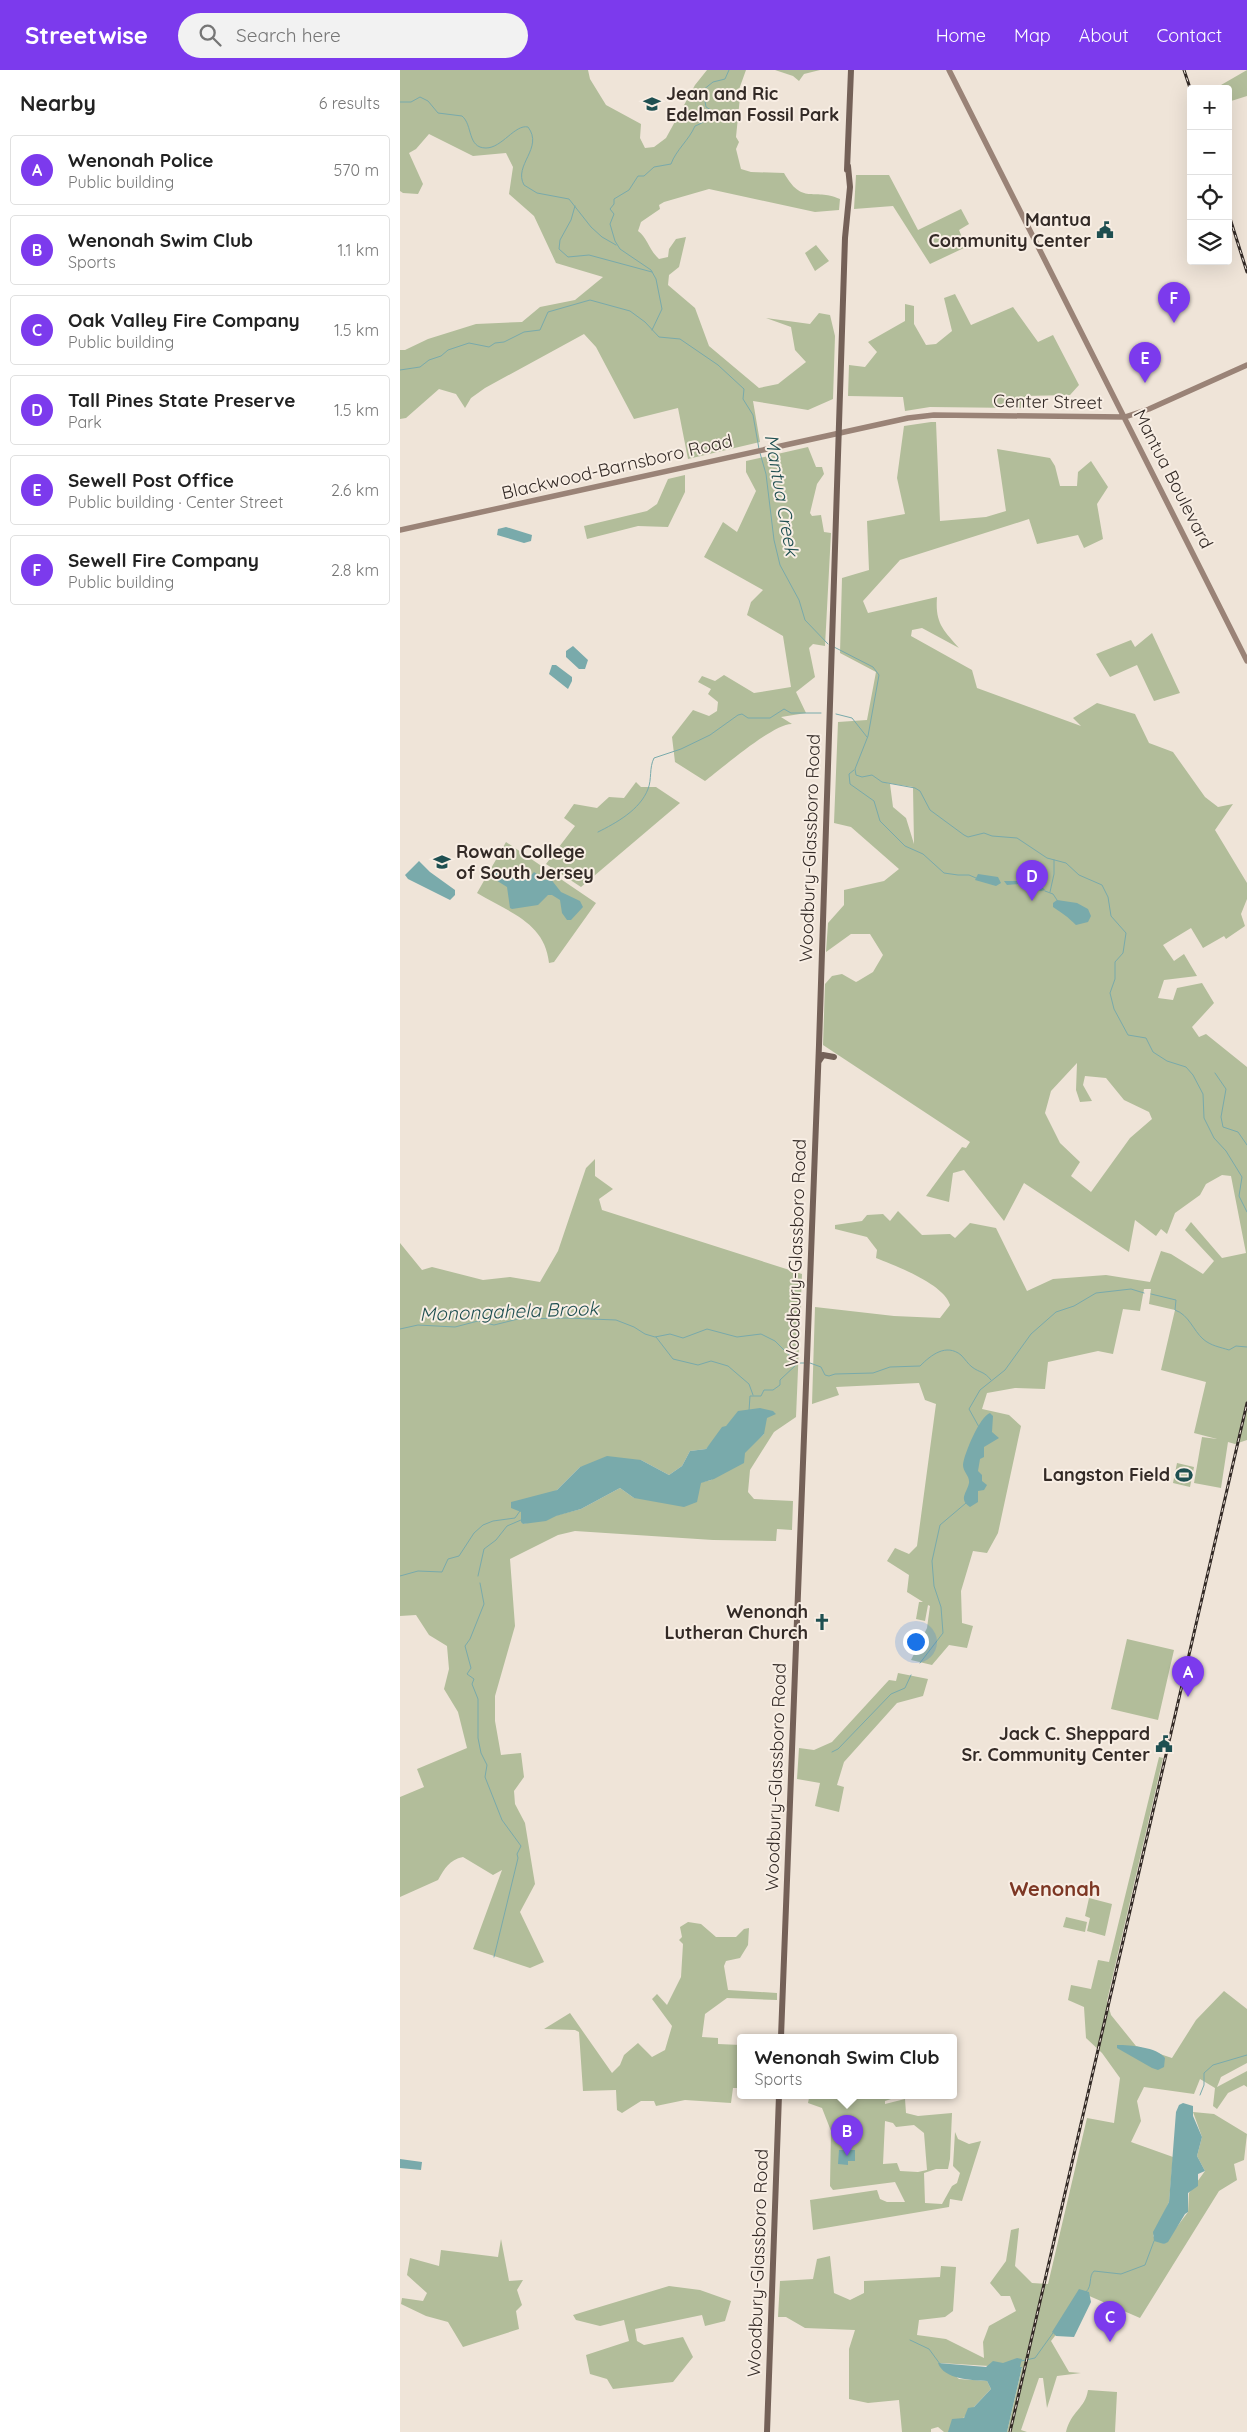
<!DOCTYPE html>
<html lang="en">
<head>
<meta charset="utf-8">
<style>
	:root { --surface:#fff; --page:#f2f2f2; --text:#222; --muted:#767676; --line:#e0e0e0; --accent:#7c3aed }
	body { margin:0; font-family:Quicksand,sans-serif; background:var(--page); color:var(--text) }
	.controls { position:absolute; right:15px; top:15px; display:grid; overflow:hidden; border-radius:5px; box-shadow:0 5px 20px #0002 }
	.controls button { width:45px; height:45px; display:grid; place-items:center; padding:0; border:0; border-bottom:1px solid var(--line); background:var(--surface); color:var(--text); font:25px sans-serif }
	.you { position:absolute; left:515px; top:1571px; width:18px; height:18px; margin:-12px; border:4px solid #fff; border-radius:50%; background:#1a73e8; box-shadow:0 0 0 8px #1a73e833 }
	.badge { display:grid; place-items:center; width:32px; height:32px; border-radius:50%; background:var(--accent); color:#fff; font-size:16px; font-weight:700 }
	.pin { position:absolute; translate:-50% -41px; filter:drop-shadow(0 1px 2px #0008) }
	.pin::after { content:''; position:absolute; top:26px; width:18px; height:15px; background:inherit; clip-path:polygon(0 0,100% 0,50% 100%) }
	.popup { position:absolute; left:337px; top:1964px; width:220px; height:65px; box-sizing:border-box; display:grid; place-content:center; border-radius:5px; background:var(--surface); filter:drop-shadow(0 1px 4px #0005); font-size:16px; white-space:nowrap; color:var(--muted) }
	.popup b { font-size:19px; color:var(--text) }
	.popup::after { content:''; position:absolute; left:50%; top:100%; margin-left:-10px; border:10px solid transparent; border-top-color:var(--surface) }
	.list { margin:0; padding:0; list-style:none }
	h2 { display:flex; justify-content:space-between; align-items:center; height:65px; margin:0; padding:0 20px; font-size:21px }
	h2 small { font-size:16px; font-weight:400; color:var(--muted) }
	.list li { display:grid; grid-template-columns:32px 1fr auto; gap:15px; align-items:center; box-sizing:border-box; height:70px; margin:0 10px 10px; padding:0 10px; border:1px solid var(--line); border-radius:5px }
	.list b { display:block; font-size:19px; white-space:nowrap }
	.list p { margin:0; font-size:16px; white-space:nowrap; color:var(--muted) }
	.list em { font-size:16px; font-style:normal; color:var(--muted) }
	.icon { flex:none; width:28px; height:28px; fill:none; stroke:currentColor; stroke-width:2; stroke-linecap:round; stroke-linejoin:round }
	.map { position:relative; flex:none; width:847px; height:2362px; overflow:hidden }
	header { display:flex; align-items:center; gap:30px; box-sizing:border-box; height:70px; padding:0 25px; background:var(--accent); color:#fff }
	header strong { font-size:24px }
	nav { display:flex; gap:28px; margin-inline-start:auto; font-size:18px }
	.search { width:350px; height:45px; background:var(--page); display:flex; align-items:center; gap:12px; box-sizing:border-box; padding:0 18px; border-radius:28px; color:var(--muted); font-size:19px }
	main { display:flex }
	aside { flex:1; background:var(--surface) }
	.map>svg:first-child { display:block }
</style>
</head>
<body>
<header>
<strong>Streetwise</strong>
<div class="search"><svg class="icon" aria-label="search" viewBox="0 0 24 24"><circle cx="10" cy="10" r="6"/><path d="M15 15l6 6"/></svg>Search here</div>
<nav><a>Home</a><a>Map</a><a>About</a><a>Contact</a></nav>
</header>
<main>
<aside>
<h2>Nearby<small>6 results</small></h2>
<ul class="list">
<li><span class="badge">A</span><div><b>Wenonah Police</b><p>Public building</p></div><em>570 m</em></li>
<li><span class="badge">B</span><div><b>Wenonah Swim Club</b><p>Sports</p></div><em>1.1 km</em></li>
<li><span class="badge">C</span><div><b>Oak Valley Fire Company</b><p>Public building</p></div><em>1.5 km</em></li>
<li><span class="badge">D</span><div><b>Tall Pines State Preserve</b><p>Park</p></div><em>1.5 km</em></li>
<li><span class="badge">E</span><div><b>Sewell Post Office</b><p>Public building · Center Street</p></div><em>2.6 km</em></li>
<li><span class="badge">F</span><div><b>Sewell Fire Company</b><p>Public building</p></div><em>2.8 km</em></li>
</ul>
</aside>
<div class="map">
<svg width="847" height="2362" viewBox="0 0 847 2362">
	<rect width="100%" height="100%" fill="#efe4d8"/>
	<path fill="#b2bd9a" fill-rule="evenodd" d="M0,0H188L190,9L206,35L241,54L240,68L245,78L254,77L266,68L295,15L307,0H346L337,25L340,27L336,67L339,72L336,79L341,99L351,102L384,103C403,136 412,117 440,129L439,140L415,142L309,119L264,132L259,135L260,139L241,152L238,161C247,167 249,180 259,189L268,187L269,179L276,169L286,167L279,197L269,205L268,215L295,238L309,276L359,318L378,314L406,292L395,280L391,257L366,248L410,254L419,243L430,245L435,266L433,329L408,340L353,331L360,372L288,389L278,338L234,349L196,277L184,264L85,318L71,328L65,338L56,324L39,319L6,348L0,349V280H5L28,269L76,254L122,252L140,237L175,230L203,207L156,193L134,146L109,124L113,97L106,83L73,86L29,64L16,79L9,83L23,114L18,124L3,123L0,121Z
		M375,0H420L404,4L399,11L393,6Z
		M847,0V26L828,32V19H806L805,16L821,15Z
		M456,105H489L518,160L561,139L569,154L559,160L566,177L530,194L493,136L454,139Z
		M416,175L429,191L415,201L405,183Z
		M555,224L571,255L613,237L638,272L653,265L679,315L670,325L625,326L626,338L530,337L505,341L503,327L448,326L449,295L465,297L477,282L468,272L505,251V234L514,236V254L526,275L536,274L552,261L544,228Z
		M531,352H536L540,451L586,447L606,441L597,379L650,388L655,396L660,416H677L678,402L691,391L708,417L697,434L703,469L684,478L678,465L637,474L629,449L500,490L463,531L468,543L537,527C535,553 543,560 559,578L522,558L512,560L511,566L572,600L577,618L681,656L673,648L697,633L735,644L749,673L773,682L805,727L818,737L833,734L815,760L847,813V829L841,844L845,856L826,869L824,866L803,878L791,858L763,875L774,891L784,884L797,906L764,910L758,928L773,930L777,918L802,913L814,933L792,957L799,967L806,964L847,997V1370L835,1374L828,1372L821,1418L794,1413L802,1367L817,1369L794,1363L806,1312L761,1300L775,1240L749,1234L751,1219H744L740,1241L723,1239L713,1284L698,1281L648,1292L645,1319L615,1318L587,1323L582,1339L609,1345L621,1356L598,1463L587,1483L573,1481L561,1521L562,1553L573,1556L567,1578L549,1575L532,1595L511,1590L527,1558L530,1536L528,1535L525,1551L516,1549L519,1532H523L507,1522L509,1505L487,1491L495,1478L509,1484L517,1476L536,1334L525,1330L519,1313L436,1317L439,1325L412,1334L415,1237L494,1246L540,1248L550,1235C544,1214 496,1196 476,1188L477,1180L467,1167L435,1159V1155L462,1151L467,1145L483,1144L490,1151L498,1141L522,1165L550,1164L555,1168L570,1153L596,1158L627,1221L653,1209L706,1205L750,1212L761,1181L771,1184L803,1204L814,1191L785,1160L791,1152L822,1188L846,1183L831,1106L822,1105L806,1114L800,1125L775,1143L767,1164L761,1159L756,1166L735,1150L729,1182L624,1113L604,1151L564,1100L553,1103L549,1132L526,1126L562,1077L566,1078L570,1072L423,975L425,914L432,906L442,904L456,912L458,911L473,902L483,885L470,864H451L426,882L428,853L444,835V820L484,811L499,799L451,757L434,753L438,652L467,650L476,602L440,583L442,508L469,500L467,451L505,444L497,408L504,356ZM487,713L513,717L514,774L506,748L493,737L490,714ZM677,993L676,1020L680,1032L692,1031L683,1015L685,1006L706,1008L724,1030L749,1042L752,1049L730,1068L691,1122L671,1106L680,1092L660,1073L645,1043L651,1021Z
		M408,377L416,397H422L424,404L417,414L410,443L412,446L421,445L424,462L431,463L425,576L413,574L409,578L415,607L396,622L406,643L381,647L392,654C374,653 321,699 305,711L275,692L272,667L293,640L309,646L317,641L318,632L308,624L311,619L298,612L302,606L315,611L324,605L354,623L391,617L383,566L347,545L351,532L363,520L304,487L323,452L337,462L356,421L346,402V391Z
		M285,405V422L268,457L238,456L187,469L184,456L247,441L257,434L268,409Z
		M752,563L780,623L754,631L737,595L710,607L696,584L731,570L735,577Z
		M236,712L241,717H256L280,733L181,817L146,794L175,756L164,748L174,734L197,738L209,727L224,728Z
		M106,772L196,833L154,892L149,893C145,852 108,842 77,823Z
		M195,1089V1106L213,1119L199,1129L202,1140L402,1204L396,1347L374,1362L350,1400L348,1422L354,1429L393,1431L392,1460L377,1459L376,1471L313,1470L175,1461L158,1465L110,1489L115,1556L95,1626V1651L101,1685L121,1683L124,1707L114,1721L115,1734L125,1753L135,1814L120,1842L144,1892L130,1898L73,1879L102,1800L93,1805L63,1787C49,1790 45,1798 38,1810L0,1827V1727L24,1717L17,1699L67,1678L58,1642L44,1619L49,1599L47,1576L29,1565L16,1545L0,1546V1173L22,1200L32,1197L83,1210L110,1207L140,1212L158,1181L186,1098ZM340,1341L364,1364L311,1410L234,1428L220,1418L181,1439L123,1454L121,1442L157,1420L180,1397L241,1390L269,1405L282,1396L290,1381L306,1379Z
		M777,1393L794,1397L790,1417L773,1413Z
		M727,1569L774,1580L758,1650L711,1639Z
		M498,1603L528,1609L523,1626L497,1633L444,1692L437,1715L444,1717L439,1742L415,1736L420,1713L397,1709L399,1678L414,1680L432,1672L489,1610L496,1611Z
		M759,1687L763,1688L707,1931L711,1945L736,1976L772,1988L796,1950L824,1921L847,1939V1993L821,2007L817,2017L847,2001V2017L844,2015L828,2023L817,2039L813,2036L815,2018L800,2009L794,2024L744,2017L737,2031L741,2051L731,2072L773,2087L769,2132L753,2166L764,2174L788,2142L789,2123L805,2101L797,2086L802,2067L793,2042L814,2044L847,2064L844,2090L834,2094L837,2110L819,2121L740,2248L687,2225L651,2271L669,2302L681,2303L657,2306L647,2338L643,2308H639L621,2360L627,2362H607L622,2298L540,2293L559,2309L587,2311L591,2319L550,2362H544L538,2357L531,2359V2362H502L499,2330L468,2333L449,2329V2279L455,2260L405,2258L386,2247H378L380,2211L413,2209L417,2189L430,2186L434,2223L450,2230L464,2223V2211L540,2207L541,2196L556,2197L553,2241L545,2247L519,2250L517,2265L546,2269L584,2288L583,2272L589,2256L616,2241L610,2226H601L590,2213L606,2191L611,2160L619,2158L615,2196L632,2213L648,2214L687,2048L714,2053L720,2008L702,1983L686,1968L684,1937L668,1930L671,1915L691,1919L698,1890L709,1892Z
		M689,1828L712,1834L705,1866L687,1861L690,1848L685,1846Z
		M666,1847L687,1852L685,1862L663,1857Z
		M288,1852L301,1854L316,1867H336L344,1859L349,1858L348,1875L340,1888L326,1891L324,1896L328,1920L377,1923V1930L327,1928L305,1944L302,1967L318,1968V1974L341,1975L339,2018H333L331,2033L285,2030L256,2036L254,2031H241L222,2043L217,2040L216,2020L183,2021L179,1962L175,1960L144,1959L170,1943L212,2003L220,1995L224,1985L238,1973L252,1987L265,1980L272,1956L252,1929L257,1924L267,1935L281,1907L283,1874L279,1870L282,1867L280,1857Z
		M420,2025H503L485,2031V2034L505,2029L506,2043L518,2046L552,2043L550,2089L548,2099H536L524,2103L525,2133L542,2134L552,2116L557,2113L560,2103L553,2096L555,2062L558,2069L569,2074L581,2071L562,2131L550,2129L549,2137L413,2160L410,2130L477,2120L480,2129L487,2132H505L495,2112L433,2120L430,2116L431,2061L422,2038L408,2033L409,2028H419ZM485,2051L493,2053L496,2057L514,2055L524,2063L527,2100L518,2102L500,2101L497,2093L483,2094Z
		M101,2169L109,2211L123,2210L117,2220L122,2235L116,2241L119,2259L63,2277L48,2252L26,2246L1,2234L2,2228L23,2231L27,2223L7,2205L10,2188L39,2196L41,2180L98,2187Z
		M269,2216L300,2220L331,2231L325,2251L305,2256L302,2245L235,2259L237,2271L244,2275L283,2267L293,2287L273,2312L213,2319L207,2309L190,2304L186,2285L229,2271L224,2250L200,2256L176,2250L173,2245Z
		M688,2320L717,2322L715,2362H666C671,2341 685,2339 688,2320Z"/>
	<path fill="#79aaab" d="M106,457L132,465L131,471L124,473L97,465L98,459Z
		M173,576L188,590L185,599H179L166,587V581Z
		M152,595H156L172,607V611L168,619L149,604Z
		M19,791L30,802L55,820V825L50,830L8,809L5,805Z
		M95,802L106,805L117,803L127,810L134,802L145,810L150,808L161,822L180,831L183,837L171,850H167L162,843L160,830L152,825H148L138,835L112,839L110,838L107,817L91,807V803Z
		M578,804L598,807L601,813L596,816L575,810Z
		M604,811C616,811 638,810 645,820L641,821L618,814L607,815Z
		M657,830L677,833L688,839L691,846L688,852L676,855C668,847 662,843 653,837V833Z
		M360,1338L373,1341L376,1344L367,1348L364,1364L345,1383L344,1393L314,1409L301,1413L297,1432L284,1437L234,1428L220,1418L181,1439L156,1446L146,1451L123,1454L121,1452V1442L111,1438V1432L115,1431L157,1420L180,1397L207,1386L241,1390L269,1405L282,1396L290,1381L306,1379L322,1357L326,1356L338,1341Z
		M590,1343L593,1346L592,1362L599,1368L584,1377V1387L580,1389L578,1401L582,1405V1411L587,1415L584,1420L578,1421V1432L570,1437C558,1429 567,1423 569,1413C570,1406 563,1402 563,1395C564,1384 580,1346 590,1343Z
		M717,1975C730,1975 757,1977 765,1988L764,1997L758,2000L752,1998L717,1978Z
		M783,2033L793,2036V2046L802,2067L797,2086L805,2101L798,2104V2116L788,2123V2142L785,2144L768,2172L764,2174L754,2171L753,2162L769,2132L776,2042L779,2035Z
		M439,2080H455V2091H448V2095L438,2094Z
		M0,2089L22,2092L21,2100L0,2098Z
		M679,2219L689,2222L691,2232L674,2267L656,2266L652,2262Z
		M617,2288L622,2289L620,2297H622L607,2362H548L552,2349L564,2348L568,2338L574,2337L591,2319L587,2311C573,2310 544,2310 538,2293L586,2297L593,2291L603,2293Z"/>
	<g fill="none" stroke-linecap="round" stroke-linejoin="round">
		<path stroke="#79aaab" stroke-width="1" d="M0,32H11L20,27L28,31L38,43L62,46C73,55 67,78 86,78C102,78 115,54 128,57C144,78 113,95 124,115L137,123L169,129L191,157L202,167L216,175
			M175,136L171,150L160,170L159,179L168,187L189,185L252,202
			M252,260L262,239L256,209L251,200L220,179L215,171L210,154L214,144L210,139L214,134V129L229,120L238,106H244L254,97L271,94C276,80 289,70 295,56C303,53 309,49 311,40L306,37L303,20L313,12L325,9L329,0
			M0,300L20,297L29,290L41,286L48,280L69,273L89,277L95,273L104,272L124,262L140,260L148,242L190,230L230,241L245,252L259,267L280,269L318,295L344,319L343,329L353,345L359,379
			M360,383L366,404L374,470L380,495L399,530L405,550L428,574
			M434,577L473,597L479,605L468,666L455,699L456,705L462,707L472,705L482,712L515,718L520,721L530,740L564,765L568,767L584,763L592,766L617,768L647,788L666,793L679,805L702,815L708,827L711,846L726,863L723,883L715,892V909L710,923L714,939L728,965L746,968L753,982L767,991L786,997L793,1005L803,1024L804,1048L814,1068L826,1081L842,1107L839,1126L847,1142
			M436,644L452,648L467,667
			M454,700L449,704L450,714L474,731L480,751L505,776L523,784L544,803L558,805H569L576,808
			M198,762C216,753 240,740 248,719C252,709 249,698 254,688L281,679L310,665L338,645L342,644L348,648H370L384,639L391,643H421
			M645,821L653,824L657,830
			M650,822L654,804V790
			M815,1003L826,1019L821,1047L823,1057L838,1062L847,1075
			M751,1224L776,1230L775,1240C789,1245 793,1260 803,1269C811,1276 820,1277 829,1280L836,1276L847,1277
			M0,1259L18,1255L55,1257L78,1251L94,1255L118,1249L167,1248L216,1250L234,1257L245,1264L255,1267L270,1264L283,1268L307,1259L337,1267L361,1264L375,1271L397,1293H404
			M256,1267L273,1289L298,1295L311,1291L328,1296L349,1314L353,1325
			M410,1293L421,1297L425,1305L429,1306L435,1304L473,1303L490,1297L520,1296C531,1285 546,1273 561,1285C565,1289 568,1294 572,1297C580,1303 584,1301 591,1310
			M349,1341L350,1326H361L364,1320H373L380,1315V1310L397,1294
			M579,1357L569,1339L580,1320L605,1300L631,1264L656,1242L674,1236L696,1223L731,1219L744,1223
			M0,1506L18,1501L42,1502L48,1489L59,1486L74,1463L83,1455L93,1451L115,1448L120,1441
			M78,1506L84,1479L96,1470L107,1456L121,1450
			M80,1513L84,1534L70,1569L65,1576L71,1598L67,1604L74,1609L72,1614L78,1629V1668L81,1683L87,1695L85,1707L102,1750L121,1776L117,1784L118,1788L94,1887
			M520,1593L543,1563L541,1537L534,1516L532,1491L540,1455L566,1433
			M432,1682L438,1679L491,1624L505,1618L511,1605
			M800,2025L804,2015V2003L813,1995L847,1985
			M686,2222C693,2215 688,2207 694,2201L721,2204L745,2195L754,2171
			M510,2270L529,2279L540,2294
			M621,2291L635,2288L653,2263"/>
		<path stroke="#9a8377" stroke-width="5.5" d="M549,0L847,591
			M0,460L508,348L534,345L725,347L749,339L847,295"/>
		<path stroke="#746158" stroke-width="6" d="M447,100L451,0
			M419,991L423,985L434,987
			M381,1967L419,975L445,168L450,117L448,96
			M367,2362L379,2025"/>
		<g stroke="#332a26" stroke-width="3">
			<path id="rail" d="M784,0L791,21
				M828,142L847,202
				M610,2362L847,1333"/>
		</g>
		<use href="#rail" stroke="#f8eee4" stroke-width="1" stroke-dasharray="4" stroke-linecap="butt"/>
	</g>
	<defs>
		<g id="university-bare" transform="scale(1.35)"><path d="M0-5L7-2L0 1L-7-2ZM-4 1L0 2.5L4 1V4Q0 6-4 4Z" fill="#1e4f51" stroke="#f8eee4" stroke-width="2.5" paint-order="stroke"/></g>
		<g id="civic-bare" transform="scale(1.35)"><path d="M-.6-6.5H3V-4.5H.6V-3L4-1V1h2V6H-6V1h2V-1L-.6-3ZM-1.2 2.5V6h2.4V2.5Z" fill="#1e4f51" stroke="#f8eee4" stroke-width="2.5" paint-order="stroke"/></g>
		<g id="stadium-bare" transform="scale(1.35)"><path d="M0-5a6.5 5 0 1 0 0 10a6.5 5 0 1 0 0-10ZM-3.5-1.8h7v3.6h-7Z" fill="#1e4f51" stroke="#f8eee4" stroke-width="2.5" paint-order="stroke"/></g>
		<g id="church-bare" transform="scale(1.35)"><path d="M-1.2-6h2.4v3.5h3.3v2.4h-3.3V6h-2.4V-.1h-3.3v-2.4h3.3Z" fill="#1e4f51" stroke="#f8eee4" stroke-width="2.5" paint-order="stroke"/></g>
	</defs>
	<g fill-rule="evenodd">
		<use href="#university-bare" x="252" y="34"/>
		<use href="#civic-bare" x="705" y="160"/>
		<use href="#university-bare" x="42" y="792"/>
		<use href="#stadium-bare" x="784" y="1405"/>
		<use href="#church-bare" x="422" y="1552"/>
		<use href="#civic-bare" x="764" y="1674"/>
	</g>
	<g text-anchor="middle" stroke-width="4" stroke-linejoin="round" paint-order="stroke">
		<g font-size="18" font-weight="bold" fill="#332a26" stroke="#f8eee4" text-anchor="end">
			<text x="266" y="30" text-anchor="start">Jean and Ric<tspan x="266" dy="21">Edelman Fossil Park</tspan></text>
			<text x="691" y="156">Mantua<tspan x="691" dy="21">Community Center</tspan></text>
			<text x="56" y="788" text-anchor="start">Rowan College<tspan x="56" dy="21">of South Jersey</tspan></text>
			<text x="770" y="1411">Langston Field</text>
			<text x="408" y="1548">Wenonah<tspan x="408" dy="21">Lutheran Church</tspan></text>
			<text x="750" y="1670">Jack C. Sheppard<tspan x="750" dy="21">Sr. Community Center</tspan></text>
		</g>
		<g font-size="18" fill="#332a26" stroke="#f8eee4">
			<text transform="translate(648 332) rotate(1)" y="6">Center Street</text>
			<text transform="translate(217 397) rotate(-13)" y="6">Blackwood-Barnsboro Road</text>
			<text transform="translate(773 409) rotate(63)" y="6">Mantua Boulevard</text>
			<text transform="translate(410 778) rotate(-88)" y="6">Woodbury-Glassboro Road</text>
			<text transform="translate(396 1183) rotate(-88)" y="6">Woodbury-Glassboro Road</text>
			<text transform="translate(376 1707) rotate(-88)" y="6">Woodbury-Glassboro Road</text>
			<text transform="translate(358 2193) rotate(-88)" y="6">Woodbury-Glassboro Road</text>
		</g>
		<g font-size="19" font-style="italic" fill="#1e4f51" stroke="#f8eee4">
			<text transform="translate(382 425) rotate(80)" y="7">Mantua Creek</text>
			<text transform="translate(109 1241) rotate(-2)" y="7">Monongahela Brook</text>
		</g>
		<g font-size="20" font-weight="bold" fill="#7d3724" stroke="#f8eee4">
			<text x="655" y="1826">Wenonah</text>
		</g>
	</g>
</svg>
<div class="controls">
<button>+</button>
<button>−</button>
<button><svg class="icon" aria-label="locate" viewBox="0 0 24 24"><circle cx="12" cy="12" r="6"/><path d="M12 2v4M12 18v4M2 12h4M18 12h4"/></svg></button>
<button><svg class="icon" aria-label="layers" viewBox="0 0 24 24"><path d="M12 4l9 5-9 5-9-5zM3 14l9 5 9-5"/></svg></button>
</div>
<div class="you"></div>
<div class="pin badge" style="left:788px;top:1627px">A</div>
<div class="pin badge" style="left:447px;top:2086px">B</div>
<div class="popup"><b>Wenonah Swim Club</b>Sports</div>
<div class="pin badge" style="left:710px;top:2272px">C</div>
<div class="pin badge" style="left:632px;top:831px">D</div>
<div class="pin badge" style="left:745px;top:313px">E</div>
<div class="pin badge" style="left:774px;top:253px">F</div>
</div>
</main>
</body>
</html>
